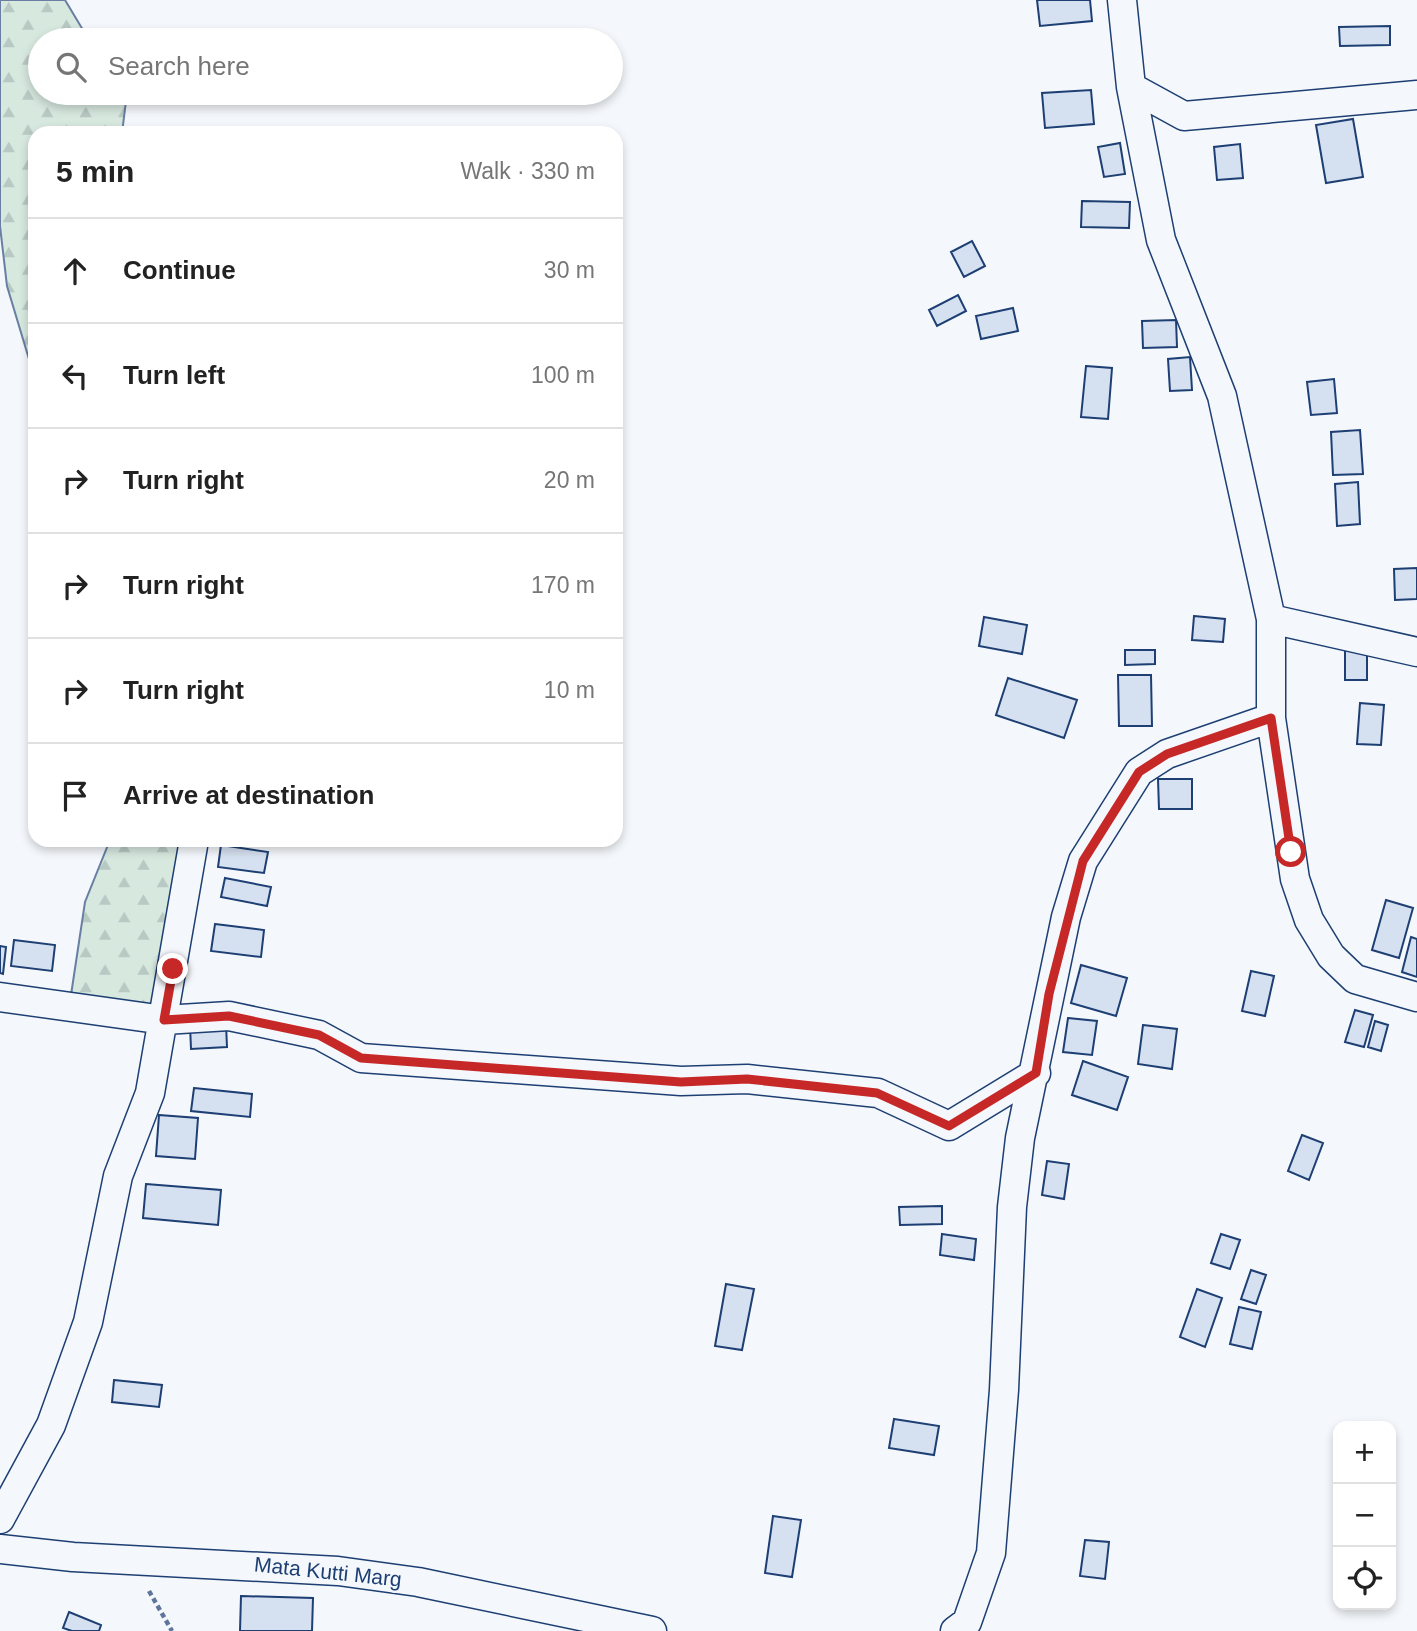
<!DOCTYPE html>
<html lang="en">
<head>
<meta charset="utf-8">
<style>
	:root { --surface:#fff; --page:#f6f6f6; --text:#222; --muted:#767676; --line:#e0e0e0 }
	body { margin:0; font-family:Helvetica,sans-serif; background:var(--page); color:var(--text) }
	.controls { position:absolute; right:21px; bottom:21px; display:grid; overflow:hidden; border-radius:14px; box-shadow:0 4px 10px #0003 }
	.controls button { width:63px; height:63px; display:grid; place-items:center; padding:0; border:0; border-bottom:2px solid var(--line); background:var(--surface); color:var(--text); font:35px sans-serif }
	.stop { position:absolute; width:21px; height:21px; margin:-16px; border:5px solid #c62828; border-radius:50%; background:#fff }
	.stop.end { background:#c62828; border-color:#fff; box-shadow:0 2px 7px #0008 }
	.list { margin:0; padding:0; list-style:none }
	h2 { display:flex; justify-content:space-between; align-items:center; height:91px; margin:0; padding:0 28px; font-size:30px }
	h2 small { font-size:23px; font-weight:400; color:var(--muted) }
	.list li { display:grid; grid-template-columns:46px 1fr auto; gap:21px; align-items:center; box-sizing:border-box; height:105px; padding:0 28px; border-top:2px solid var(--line) }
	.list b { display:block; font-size:26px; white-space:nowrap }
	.list em { font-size:23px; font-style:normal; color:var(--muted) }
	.icon { flex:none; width:38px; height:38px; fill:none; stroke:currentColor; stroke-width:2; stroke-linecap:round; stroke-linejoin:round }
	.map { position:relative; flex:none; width:1417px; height:1631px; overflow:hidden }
	.search { position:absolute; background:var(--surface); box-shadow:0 4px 10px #0003; left:28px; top:28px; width:595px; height:77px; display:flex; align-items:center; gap:18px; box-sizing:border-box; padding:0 24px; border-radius:38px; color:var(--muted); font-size:26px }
	.panel { position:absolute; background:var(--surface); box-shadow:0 4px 10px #0003; left:28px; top:126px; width:595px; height:721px; border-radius:21px }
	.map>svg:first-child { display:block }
</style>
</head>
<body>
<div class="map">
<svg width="1417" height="1631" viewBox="0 0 1417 1631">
	<defs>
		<pattern id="forest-firs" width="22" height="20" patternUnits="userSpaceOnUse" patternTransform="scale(1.75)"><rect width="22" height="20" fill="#d7e8df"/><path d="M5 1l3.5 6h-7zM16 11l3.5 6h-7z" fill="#b8c8c3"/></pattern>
	</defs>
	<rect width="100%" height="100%" fill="#f4f7fb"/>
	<path fill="url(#forest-firs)" stroke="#687fa3" stroke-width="2" d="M0,0H65L89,40H40V93H121L126,101L122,133H35V379L7,286L0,226Z
		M110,840H184L156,1006L71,995L85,902Z"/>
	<path fill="#d5e0f0" stroke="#1d3f73" stroke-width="2" d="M1037,0H1090L1092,21L1040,26Z
		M1390,26V45L1340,46L1339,27Z
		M1091,90L1094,124L1045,128L1042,93Z
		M1353,119L1363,177L1326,183L1316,125Z
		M1120,143L1125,174L1104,177L1098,147Z
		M1240,144L1243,178L1217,180L1214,147Z
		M1082,201L1130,202L1129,228L1081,227Z
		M972,241L985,266L964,277L951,252Z
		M958,295L966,311L937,326L929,310Z
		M1013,308L1018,331L981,339L976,316Z
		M1176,320L1177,347L1143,348L1142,321Z
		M1190,357L1192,390L1170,391L1168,359Z
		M1086,366L1112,368L1108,419L1081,417Z
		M1334,379L1337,413L1311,415L1307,382Z
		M1360,430L1363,474L1333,475L1331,432Z
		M1358,482L1360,524L1337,526L1335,484Z
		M1417,568V599L1395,600L1394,569Z
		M1194,616L1225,619L1223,642L1192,640Z
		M984,617L1027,625L1022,654L979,646Z
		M1345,648H1367V680H1345Z
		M1125,650H1155V664L1125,665Z
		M1118,675H1151L1152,726H1119Z
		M1008,678L1077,700L1064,738L996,715Z
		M1360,703L1384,705L1381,745L1357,744Z
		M1158,779H1192V809H1159Z
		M221,845L268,852L264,873L218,867Z
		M225,878L271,887L267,906L221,897Z
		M1386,900L1413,908L1399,958L1372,950Z
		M215,924L264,930L261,957L211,951Z
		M1411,937L1417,939V977L1402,972Z
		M14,940L55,945L52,971L11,966Z
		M0,946L6,947L3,974L0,973Z
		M1081,965L1127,978L1116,1016L1071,1003Z
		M1251,971L1274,976L1265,1016L1242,1011Z
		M1355,1010L1373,1015L1364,1047L1345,1042Z
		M1068,1018L1097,1021L1092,1055L1063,1052Z
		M1375,1021L1388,1025L1381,1051L1368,1047Z
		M226,1024L227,1047L191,1049L190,1025Z
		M1143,1025L1177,1029L1172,1069L1138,1064Z
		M1083,1061L1128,1077L1117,1110L1072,1095Z
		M194,1088L252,1094L250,1117L191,1111Z
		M159,1115L198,1118L195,1159L156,1156Z
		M1302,1135L1323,1143L1309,1180L1288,1171Z
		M1047,1161L1069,1164L1064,1199L1042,1195Z
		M146,1184L221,1190L218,1225L143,1218Z
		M942,1206V1224L900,1225L899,1207Z
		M942,1234L976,1239L974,1260L940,1255Z
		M1221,1234L1240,1240L1230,1269L1211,1263Z
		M1251,1270L1266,1275L1256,1304L1241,1299Z
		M726,1284L754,1289L742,1350L715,1346Z
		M1197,1289L1222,1298L1205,1347L1180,1337Z
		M1239,1307L1261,1312L1252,1349L1230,1344Z
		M114,1380L162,1385L159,1407L112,1402Z
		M894,1419L939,1426L934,1455L889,1448Z
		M773,1516L801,1520L792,1577L765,1573Z
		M1085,1540L1109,1542L1105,1579L1080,1576Z
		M241,1596L313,1598L312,1631H240Z
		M69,1612L101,1625L99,1631H72L63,1628Z"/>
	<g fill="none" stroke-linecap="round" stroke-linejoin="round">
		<g stroke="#1d3f73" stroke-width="31">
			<path id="street" d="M1122,0L1131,87L1161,240L1222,396L1271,619V718L1295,879L1309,920L1331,956L1355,979L1417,997
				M1131,87L1184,116L1417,95
				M1271,619L1417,652
				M0,997L164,1020L229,1016L319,1035L361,1058L681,1081L747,1079L878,1093L949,1126L1036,1073
				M0,1519L51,1425L88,1322L118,1176L150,1093L194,840
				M0,1549L73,1557L338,1571L418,1582L652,1631
				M955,1631L967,1622L991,1553L1004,1390L1012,1207L1020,1138L1066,917L1083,861L1139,772L1167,754L1271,718"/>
		</g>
		<path stroke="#5e769c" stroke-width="4.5" stroke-dasharray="5 3.5" stroke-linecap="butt" d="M149,1591L172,1631"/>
		<use href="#street" stroke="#f4f7fb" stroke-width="28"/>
	</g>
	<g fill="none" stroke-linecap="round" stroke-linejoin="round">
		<path stroke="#c62828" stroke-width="9" d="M173,969L164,1020L229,1016L319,1035L361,1058L681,1082L747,1079L877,1093L949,1126L1036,1073L1049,994L1083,861L1139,772L1167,754L1271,718L1291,852"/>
	</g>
	<g text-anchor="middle" stroke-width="5" stroke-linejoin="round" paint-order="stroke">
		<g font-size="21" fill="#1d3f73" stroke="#f4f7fb">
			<text transform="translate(328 1572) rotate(6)" y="7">Mata Kutti Marg</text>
		</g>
	</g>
</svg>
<div class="controls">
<button>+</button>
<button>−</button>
<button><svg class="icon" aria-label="locate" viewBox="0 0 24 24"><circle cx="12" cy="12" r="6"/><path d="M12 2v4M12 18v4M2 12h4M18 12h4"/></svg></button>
</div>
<div class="stop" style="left:1291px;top:852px"></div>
<div class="stop end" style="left:173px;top:969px"></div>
<div class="search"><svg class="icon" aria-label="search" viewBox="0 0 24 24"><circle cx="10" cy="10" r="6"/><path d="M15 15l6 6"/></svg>Search here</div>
<section class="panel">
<h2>5 min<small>Walk · 330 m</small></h2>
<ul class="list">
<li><svg class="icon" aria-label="ahead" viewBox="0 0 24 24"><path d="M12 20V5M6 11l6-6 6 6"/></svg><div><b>Continue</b></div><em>30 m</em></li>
<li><svg class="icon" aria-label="left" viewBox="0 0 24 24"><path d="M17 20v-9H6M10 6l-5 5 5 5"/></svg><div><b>Turn left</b></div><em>100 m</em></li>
<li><svg class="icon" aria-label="right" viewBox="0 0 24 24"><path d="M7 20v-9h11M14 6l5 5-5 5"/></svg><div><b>Turn right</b></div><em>20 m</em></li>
<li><svg class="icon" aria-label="right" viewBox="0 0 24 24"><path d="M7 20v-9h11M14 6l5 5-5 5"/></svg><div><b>Turn right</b></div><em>170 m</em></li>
<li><svg class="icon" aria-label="right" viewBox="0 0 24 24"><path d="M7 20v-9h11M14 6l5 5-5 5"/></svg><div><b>Turn right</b></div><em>10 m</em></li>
<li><svg class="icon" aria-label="arrive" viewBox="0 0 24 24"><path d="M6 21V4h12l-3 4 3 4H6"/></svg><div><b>Arrive at destination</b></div></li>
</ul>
</section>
</div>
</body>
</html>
